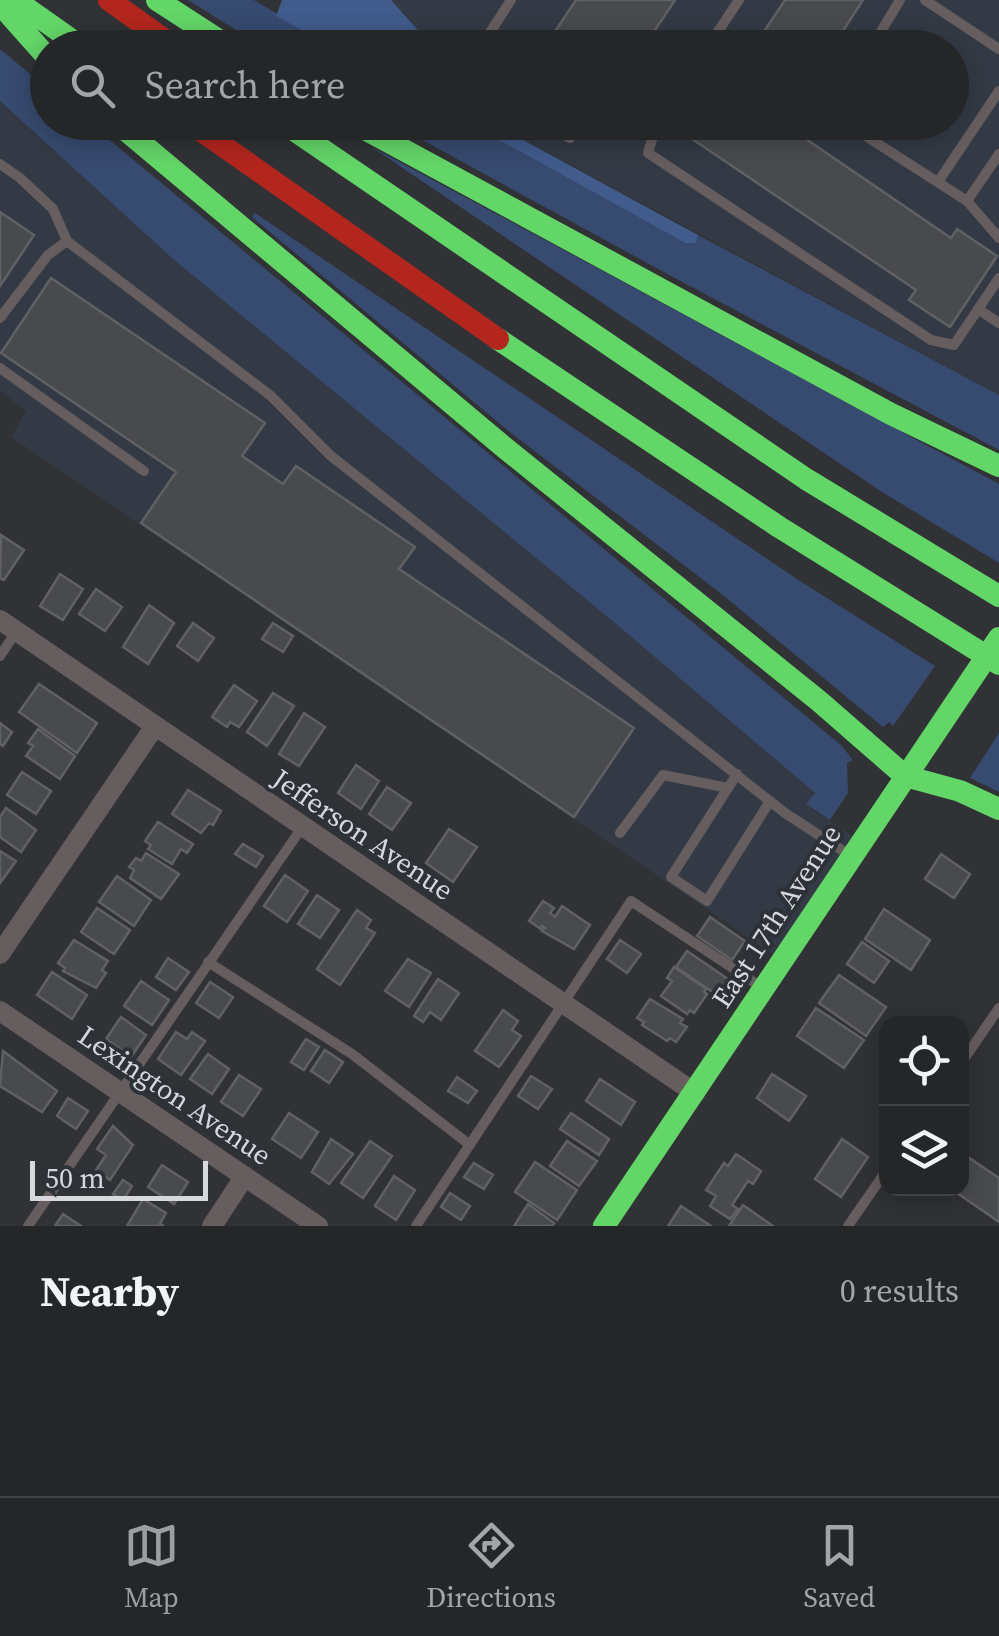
<!DOCTYPE html>
<html lang="en">
<head>
<meta charset="utf-8">
<style>
	:root { --surface:#242628; --page:#303234; --text:#f1f3f6; --muted:#a3a5a8; --line:#414345; --accent:#9c9ea2 }
	body { margin:0; font-family:"Source Serif 4",serif; background:var(--page); color:var(--text) }
	.controls { position:absolute; right:30px; bottom:30px; display:grid; overflow:hidden; border-radius:20px; box-shadow:0 5px 25px #0003 }
	.controls button { width:90px; height:90px; display:grid; place-items:center; padding:0; border:0; border-bottom:2px solid var(--line); background:var(--surface); color:var(--text); font:50px sans-serif }
	.scale { position:absolute; left:30px; bottom:25px; width:178px; box-sizing:border-box; padding-left:10px; border:5px solid #d6d8dd; border-top:0; font-size:28px; line-height:35px; white-space:nowrap; color:#d6d8dd; -webkit-text-stroke:8px #2d3138; paint-order:stroke }
	.list { margin:0; padding:0; list-style:none }
	h2 { display:flex; justify-content:space-between; align-items:center; height:130px; margin:0; padding:0 40px; font-size:42px }
	h2 small { font-size:32px; font-weight:400; color:var(--muted) }
	.icon { flex:none; width:55px; height:55px; fill:none; stroke:currentColor; stroke-width:2; stroke-linecap:round; stroke-linejoin:round }
	.map { position:relative; flex:none; width:999px; height:1226px; overflow:hidden }
	.search { position:absolute; background:var(--surface); box-shadow:0 5px 25px #0003; left:30px; right:30px; top:30px; height:110px; display:flex; align-items:center; gap:25px; box-sizing:border-box; padding:0 35px; border-radius:55px; color:var(--muted); font-size:38px }
	.sheet { height:270px; background:var(--surface) }
	nav { display:flex; justify-content:space-around; align-items:center; box-sizing:border-box; height:140px; border-top:2px solid var(--line); background:var(--surface); font-size:28px; color:var(--muted) }
	nav a { display:grid; justify-items:center; gap:5px }
	nav .on { color:var(--accent) }
	.map>svg:first-child { display:block }
</style>
</head>
<body>
<div class="map">
<svg width="999" height="1226" viewBox="0 0 999 1226">
	<rect width="100%" height="100%" fill="#303235"/>
	<path fill="#333a45" d="M391,0H999V395L492,123L952,122V48L433,47Z
		M0,101L173,259L610,619L816,794L806,805L861,841L783,961L11,437L26,411L0,391Z"/>
	<path fill="#374a6f" d="M188,0H254L333,47H263Z
		M0,49L47,88L48,122L89,123L841,745L853,760L847,763L848,793L830,820L806,804L815,793L610,619L173,259L0,101Z
		M391,123H468L685,243H696L698,235L999,395V450L671,276Z
		M370,146L999,484V563L882,492Z
		M255,213L800,581L935,666L893,726L889,722L883,727L719,592L511,433L252,217Z
		M999,733V792L970,778Z"/>
	<path fill="#405b8c" d="M282,0H391L433,47H333L276,16Z
		M468,123H492L698,235L696,243H685Z"/>
	<path fill="#484a4d" stroke="#606164" stroke-width="2.5" d="M576,0H675L643,48H544Z
		M785,0H863L832,48H753Z
		M703,122H781L951,238L957,229L997,256L950,327L909,300L916,290L692,139Z
		M0,212L34,235L0,286Z
		M51,278L265,423L242,456L283,484L296,466L415,547L399,569L634,728L574,817L141,523L176,472L1,353Z
		M1,535L24,550L4,580L0,578Z
		M60,574L83,589L63,620L40,606Z
		M96,589L122,607L105,631L79,614Z
		M149,605L174,623L148,664L123,647Z
		M193,623L214,638L198,661L177,646Z
		M273,623L293,636L283,652L262,639Z
		M39,684L97,723L77,753L19,712Z
		M234,685L257,701L239,727L230,722L227,727L212,717Z
		M273,693L294,706L267,746L247,732Z
		M304,713L325,727L299,766L279,754Z
		M0,723L12,732L3,746L0,744Z
		M38,729L75,756L60,779L26,756L33,746L28,743Z
		M356,765L379,781L361,809L338,793Z
		M22,772L51,791L36,814L7,795Z
		M387,787L411,803L392,830L369,814Z
		M188,790L221,811L213,825L209,823L201,833L172,814Z
		M6,808L36,830L21,852L0,837V817Z
		M158,822L193,844L187,853L181,849L172,864L148,849L151,845L145,841Z
		M449,829L477,847L453,882L426,863Z
		M243,844L263,856L256,867L235,854Z
		M0,851L16,861L0,883Z
		M146,853L179,874L161,899L130,878L134,870L129,867L136,858L141,861Z
		M941,854L970,874L954,898L925,879Z
		M285,875L308,891L287,922L264,906Z
		M117,876L151,900L134,926L99,902Z
		M317,895L339,910L320,938L298,924Z
		M543,901L554,908L550,913L555,917L562,906L590,925L574,949L542,931L545,928L542,926L541,929L529,921Z
		M97,908L130,930L114,954L81,932Z
		M884,909L930,940L911,970L865,939Z
		M357,910L371,920L366,928L375,933L340,985L317,969Z
		M710,917L745,941L732,960L697,936Z
		M74,940L108,961L102,970L106,973L96,988L63,971L65,968L58,963Z
		M620,940L641,954L627,973L607,959Z
		M862,942L889,961L874,983L847,964Z
		M687,951L728,979L717,995L676,967Z
		M168,958L189,972L176,990L156,977Z
		M408,959L431,973L409,1007L385,991Z
		M674,967L706,989L704,992L707,994L694,1013L690,1010L687,1014L661,996L672,981L667,978Z
		M52,972L87,995L72,1019L37,995Z
		M839,975L886,1007L866,1036L819,1003Z
		M438,979L459,993L441,1020L430,1012L423,1022L414,1016Z
		M141,981L169,1000L152,1025L124,1006Z
		M210,982L233,997L219,1018L196,1003Z
		M650,999L683,1019L680,1023L687,1027L676,1042L670,1038L667,1041L642,1025L644,1022L637,1018Z
		M816,1008L864,1040L844,1068L797,1036Z
		M503,1010L518,1021L512,1030L521,1036L499,1067L475,1051Z
		M121,1017L146,1035L131,1057L106,1039Z
		M176,1032L187,1039L192,1032L205,1041L181,1075L158,1059Z
		M306,1039L319,1047L304,1070L291,1062Z
		M325,1050L343,1062L329,1083L311,1071Z
		M3,1051L57,1091L42,1112L0,1086Z
		M208,1054L229,1069L212,1094L190,1079Z
		M772,1074L806,1096L789,1121L757,1098Z
		M239,1075L261,1089L243,1116L221,1102Z
		M531,1076L552,1089L538,1109L518,1096Z
		M457,1077L477,1091L468,1103L448,1091Z
		M600,1079L635,1102L621,1125L586,1101Z
		M68,1098L88,1111L76,1129L57,1116Z
		M289,1113L318,1132L301,1158L272,1139Z
		M571,1113L609,1139L599,1155L560,1129Z
		M113,1126L133,1145L110,1180L96,1170L106,1155L97,1149Z
		M331,1139L353,1154L329,1184L312,1172Z
		M842,1139L868,1157L841,1197L815,1179Z
		M370,1141L392,1156L363,1198L341,1183Z
		M567,1141L597,1161L579,1186L550,1166Z
		M962,1153L999,1178V1222L950,1188H962Z
		M736,1154L761,1171L753,1184L748,1181L732,1205L738,1209L730,1219L710,1206L716,1196L706,1190L724,1163L728,1166Z
		M535,1162L577,1190L557,1220L515,1192Z
		M474,1163L493,1175L484,1189L464,1177Z
		M162,1165L188,1182L174,1204L148,1187Z
		M394,1176L415,1190L396,1220L375,1206Z
		M123,1180L132,1186L123,1200L113,1194Z
		M450,1193L470,1206L461,1220L441,1207Z
		M143,1199L166,1213L160,1224L164,1226H127Z
		M528,1204L554,1223L552,1226H514Z
		M743,1205L773,1226H729Z
		M681,1206L711,1226H668Z
		M63,1214L81,1226H55Z"/>
	<g fill="none" stroke-linecap="round" stroke-linejoin="round">
		<path stroke="#665d5e" stroke-width="10" d="M925,0L999,49
			M480,48L511,0
			M707,48L739,0
			M871,48L900,0
			M541,122L570,138
			M657,122L648,153L931,340L954,345L999,278
			M844,122L967,201L999,238
			M0,164L20,178L53,209L67,241
			M938,182L999,91
			M967,201L999,154
			M978,309L999,323
			M0,318L48,255L67,241L271,396L331,456L785,813L851,856
			M0,368L144,471
			M0,656L16,632
			M737,774L671,877L707,901L770,801
			M620,833L663,775L728,788
			M208,962L352,1054L470,1145
			M962,1062L999,1008
			M28,1226L303,826
			M416,1226L631,901L763,988
			M848,1226L886,1171"/>
		<path stroke="#665d5e" stroke-width="20" d="M0,620L695,1093
			M0,954L155,726
			M0,1011L318,1226
			M212,1226L245,1176"/>
		<path stroke="#63d668" stroke-width="22" d="M15,0L83,48
			M157,0L231,48
			M1,5L48,58
			M116,122L505,448L819,701L905,776L960,791L999,809
			M282,122L806,479L999,596
			M352,122L891,414L999,466
			M498,339L779,527L999,664
			M604,1226L999,638"/>
		<path stroke="#b3261e" stroke-width="22" d="M109,0L176,48
			M189,122L498,339"/>
	</g>
	<g text-anchor="middle" stroke-width="8" stroke-linejoin="round" paint-order="stroke">
		<g font-size="28" fill="#d6d8dd" stroke="#2d3138">
			<text transform="translate(363 834) rotate(34)" y="10">Jefferson Avenue</text>
			<text transform="translate(776 916) rotate(-57)" y="10">East 17th Avenue</text>
			<text transform="translate(175 1095) rotate(34)" y="10">Lexington Avenue</text>
		</g>
	</g>
</svg>
<div class="controls">
<button><svg class="icon" aria-label="locate" viewBox="0 0 24 24"><circle cx="12" cy="12" r="6"/><path d="M12 2v4M12 18v4M2 12h4M18 12h4"/></svg></button>
<button><svg class="icon" aria-label="layers" viewBox="0 0 24 24"><path d="M12 4l9 5-9 5-9-5zM3 14l9 5 9-5"/></svg></button>
</div>
<div class="scale">50 m</div>
<div class="search"><svg class="icon" aria-label="search" viewBox="0 0 24 24"><circle cx="10" cy="10" r="6"/><path d="M15 15l6 6"/></svg>Search here</div>
</div>
<section class="sheet">
<h2>Nearby<small>0 results</small></h2>
<ul class="list">
</ul>
</section>
<nav>
<a class="on"><svg class="icon" aria-label="map" viewBox="0 0 24 24"><path d="M3 6l6-2 6 2 6-2v14l-6 2-6-2-6 2zM9 4v14M15 6v14"/></svg>Map</a>
<a><svg class="icon" aria-label="directions" viewBox="0 0 24 24"><path d="M12 3l9 9-9 9-9-9zM9 14v-3h6M13 9l2 2-2 2"/></svg>Directions</a>
<a><svg class="icon" aria-label="saved" viewBox="0 0 24 24"><path d="M7 4h10v16l-5-4-5 4z"/></svg>Saved</a>
</nav>
</body>
</html>
